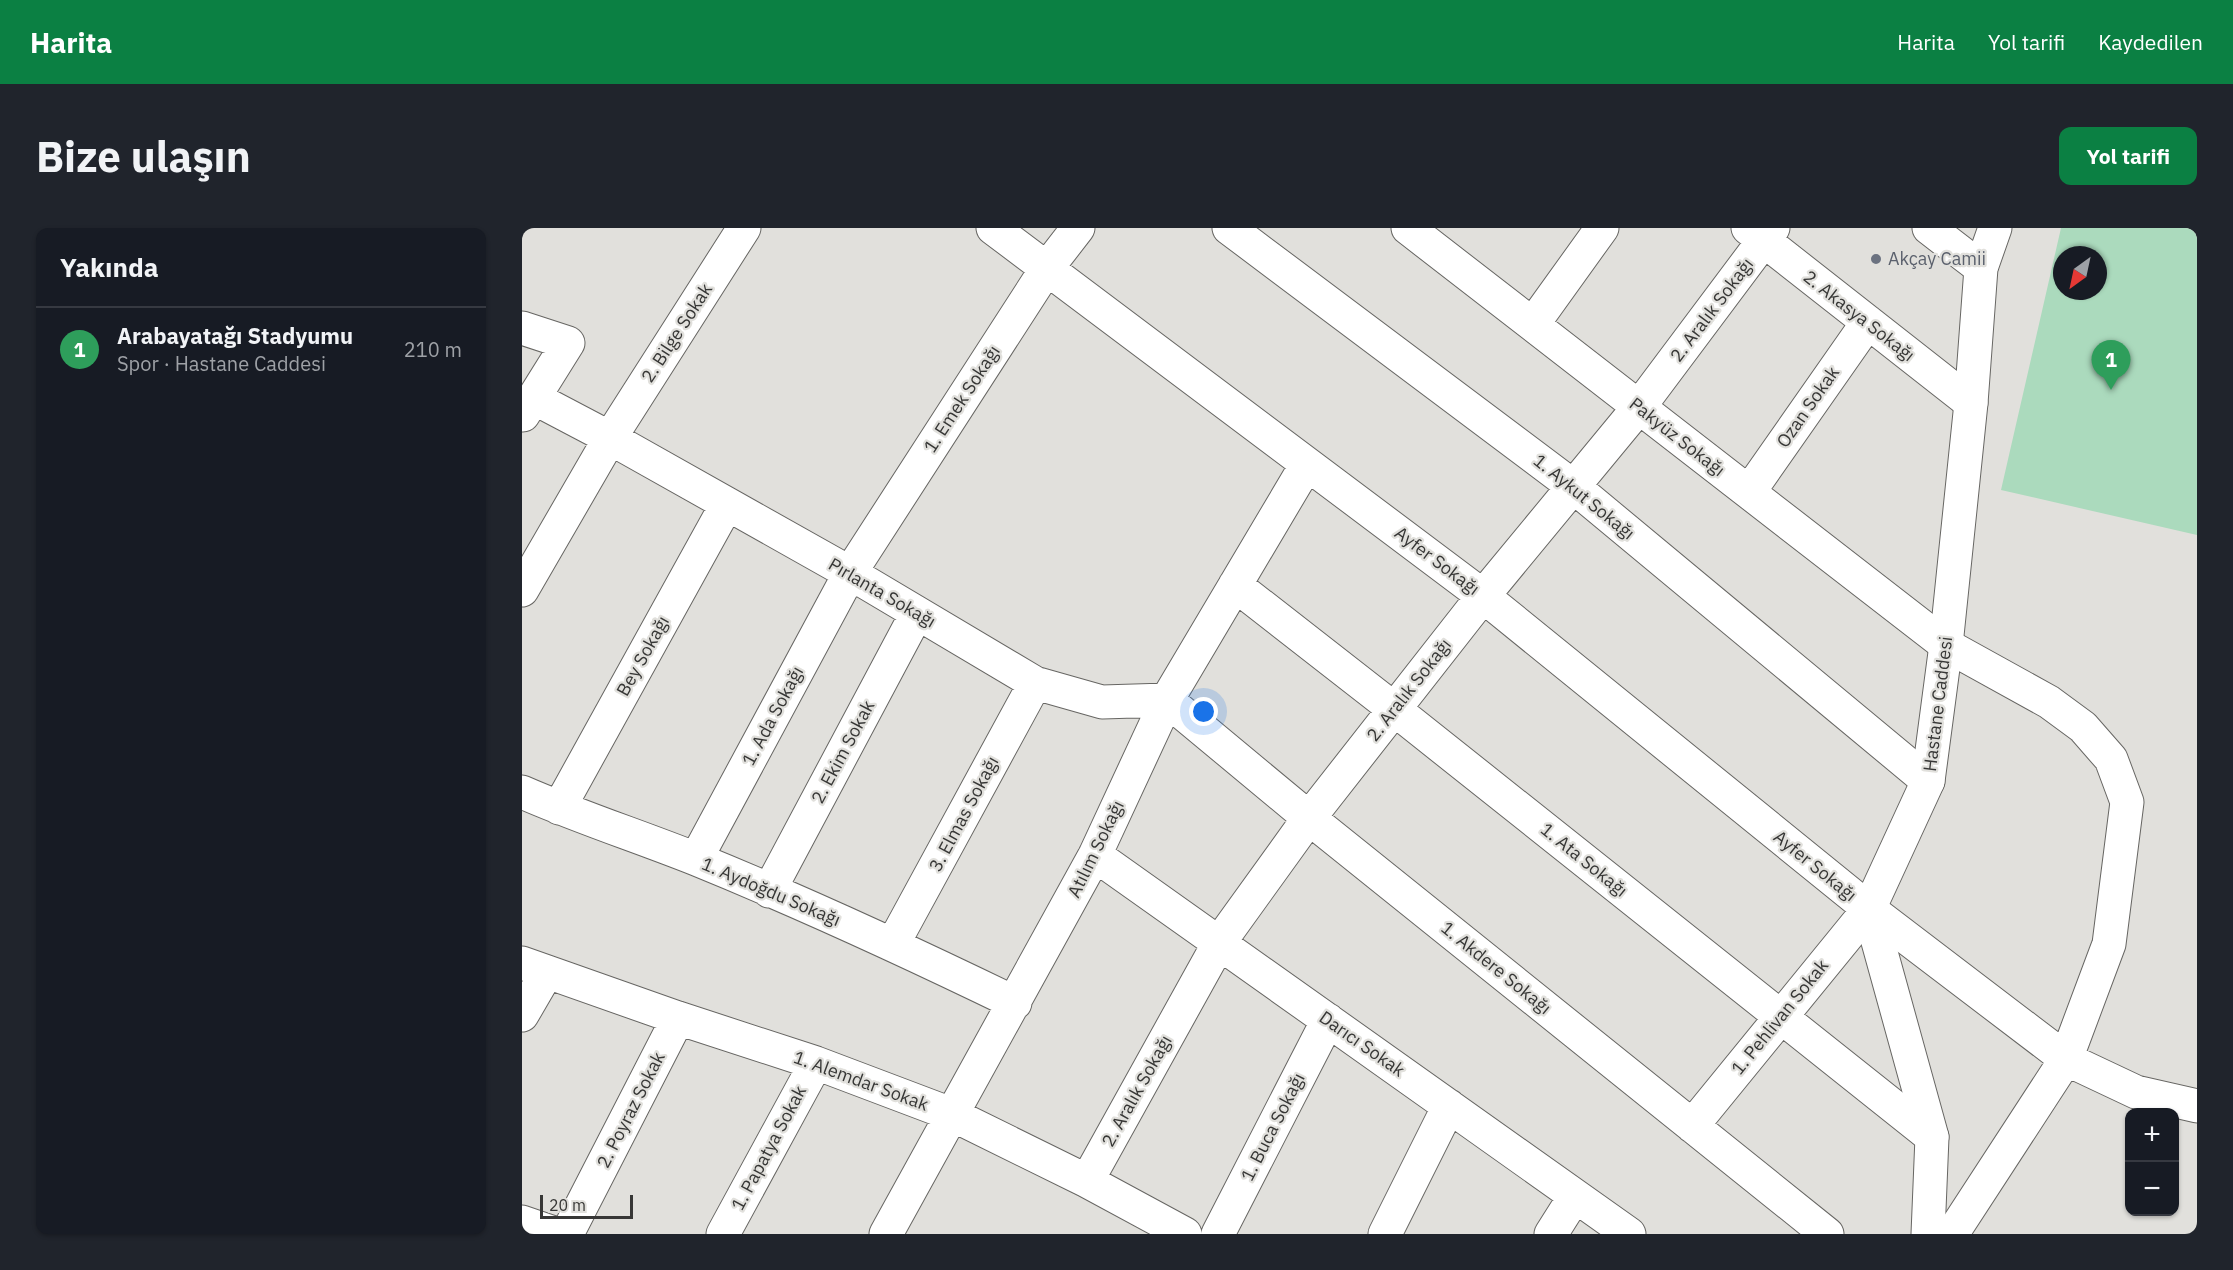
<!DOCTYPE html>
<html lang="tr">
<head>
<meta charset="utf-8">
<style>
	:root { --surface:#171b24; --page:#20242c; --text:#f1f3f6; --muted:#9ea1a6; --line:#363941; --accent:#0b8043 }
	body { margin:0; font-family:"IBM Plex Sans",sans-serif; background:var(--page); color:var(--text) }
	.controls { position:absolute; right:18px; bottom:18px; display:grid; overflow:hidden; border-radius:12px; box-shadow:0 2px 4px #0004 }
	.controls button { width:54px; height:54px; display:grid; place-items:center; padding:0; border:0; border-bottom:2px solid var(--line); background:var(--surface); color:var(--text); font:30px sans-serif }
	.compass { position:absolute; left:1531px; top:18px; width:54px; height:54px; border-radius:50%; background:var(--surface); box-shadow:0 2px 4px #0004; rotate:213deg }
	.scale { position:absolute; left:18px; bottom:15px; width:93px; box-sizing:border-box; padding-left:6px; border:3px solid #373736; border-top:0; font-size:16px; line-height:21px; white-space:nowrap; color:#373736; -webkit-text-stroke:4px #e1e0dc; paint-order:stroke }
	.you { position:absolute; left:682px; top:484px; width:21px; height:21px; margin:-15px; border:4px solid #fff; border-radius:50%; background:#1a73e8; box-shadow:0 0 0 9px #1a73e833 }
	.badge { display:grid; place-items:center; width:39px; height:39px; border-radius:50%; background:var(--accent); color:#fff; font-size:20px; font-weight:700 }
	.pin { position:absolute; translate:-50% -50px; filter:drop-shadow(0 2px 3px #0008) }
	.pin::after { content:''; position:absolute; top:32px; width:21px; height:18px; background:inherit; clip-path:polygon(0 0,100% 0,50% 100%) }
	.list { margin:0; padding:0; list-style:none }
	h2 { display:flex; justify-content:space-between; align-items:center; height:78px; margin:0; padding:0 24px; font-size:26px }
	h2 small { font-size:20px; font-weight:400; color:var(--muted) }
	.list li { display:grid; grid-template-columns:39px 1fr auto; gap:18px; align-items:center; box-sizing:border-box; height:84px; padding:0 24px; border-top:2px solid var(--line) }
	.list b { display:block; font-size:22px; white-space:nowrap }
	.list p { margin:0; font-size:20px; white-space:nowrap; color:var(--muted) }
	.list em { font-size:20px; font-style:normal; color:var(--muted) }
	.map { position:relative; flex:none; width:1675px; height:1006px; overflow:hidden; border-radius:12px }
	header { display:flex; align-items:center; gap:36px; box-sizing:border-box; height:84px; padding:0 30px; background:var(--accent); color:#fff }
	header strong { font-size:28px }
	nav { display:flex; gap:33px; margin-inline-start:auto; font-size:21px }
	.intro { display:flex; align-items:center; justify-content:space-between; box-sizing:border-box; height:144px; padding:0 36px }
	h1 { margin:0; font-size:42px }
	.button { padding:15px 27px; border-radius:12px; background:var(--accent); color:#fff; font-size:21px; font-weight:700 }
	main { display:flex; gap:36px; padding:0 36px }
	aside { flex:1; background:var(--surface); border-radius:12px; box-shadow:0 2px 4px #0004 }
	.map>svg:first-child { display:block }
</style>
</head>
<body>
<header>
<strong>Harita</strong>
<nav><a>Harita</a><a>Yol tarifi</a><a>Kaydedilen</a></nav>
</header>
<div class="intro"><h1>Bize ulaşın</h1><a class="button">Yol tarifi</a></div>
<main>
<aside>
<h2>Yakında<small></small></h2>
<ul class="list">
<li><span class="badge" style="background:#2e9e5b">1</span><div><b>Arabayatağı Stadyumu</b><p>Spor · Hastane Caddesi</p></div><em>210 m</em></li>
</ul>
</aside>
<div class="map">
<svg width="1675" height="1006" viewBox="0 0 1675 1006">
	<rect width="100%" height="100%" fill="#e1e0dc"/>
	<path fill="#abdabd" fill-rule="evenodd" d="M1539,0H1675V307L1479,262ZM1540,27H1576V63H1540Z"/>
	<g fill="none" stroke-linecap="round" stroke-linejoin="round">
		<g stroke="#676663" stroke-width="35">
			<path id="minor" d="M222,0L88,210L328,345L513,455L580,474L645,472L787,590L1305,1006
				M471,0L961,368L1347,681L1544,831L1614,864L1675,878
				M707,0L1052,259L1406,553
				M886,0L1424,417L1527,474L1561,499L1589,531L1605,574L1587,716L1544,831L1430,1006
				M1226,0L1449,175
				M1407,0L1459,40
				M1011,96L1080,0
				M0,100L46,115L1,187
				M1227,264L1346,94
				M713,357L872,481L1410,909
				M0,362L88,210L12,170
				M0,564C57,589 116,608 174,631C282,675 388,724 493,775
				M37,580L205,276
				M573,627L1107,1006
				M174,631L328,345L525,40L556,0
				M247,663L395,385
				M371,716L513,455
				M0,735L156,790L294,835L429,886L565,953L663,1006
				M0,787L25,744
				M1170,898L1347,681
				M565,953L697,715L787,590L961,368L1117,179L1251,0
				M0,994L35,1006
				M45,1006L156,790
				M201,1006L294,835
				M364,1006L573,627L645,472L785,236
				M696,1006L806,792
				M863,1006L927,878
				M1029,1006L1053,968"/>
		</g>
		<g stroke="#676663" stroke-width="35">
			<path id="major" d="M1406,1006L1410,909L1347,681L1406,553L1424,417L1449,175L1459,40L1473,0"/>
		</g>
		<use href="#minor" stroke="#fff" stroke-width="33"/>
		<use href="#major" stroke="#fff" stroke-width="33"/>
	</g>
	<circle fill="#6b7280" stroke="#e1e0dc" stroke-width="2" cx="1354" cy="31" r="6"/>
	<g text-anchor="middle" stroke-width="4.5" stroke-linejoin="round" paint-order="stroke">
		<g font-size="18" fill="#5b616d" stroke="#e1e0dc" text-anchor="start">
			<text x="1366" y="37">Akçay Camii</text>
		</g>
		<g font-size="18" fill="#373736" stroke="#e1e0dc">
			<text transform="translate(1190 82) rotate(-53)" y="6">2. Aralık Sokağı</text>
			<text transform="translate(1337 88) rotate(38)" y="6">2. Akasya Sokağı</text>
			<text transform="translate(155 105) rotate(-57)" y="6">2. Bilge Sokak</text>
			<text transform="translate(440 171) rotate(-57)" y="6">1. Emek Sokağı</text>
			<text transform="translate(1286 179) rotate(-55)" y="6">Ozan Sokak</text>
			<text transform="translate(1155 209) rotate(38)" y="6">Pakyüz Sokağı</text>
			<text transform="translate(1062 269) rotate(39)" y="6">1. Aykut Sokağı</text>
			<text transform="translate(915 333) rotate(37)" y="6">Ayfer Sokağı</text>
			<text transform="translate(360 365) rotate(30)" y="6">Pırlanta Sokağı</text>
			<text transform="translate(121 428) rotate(-61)" y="6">Bey Sokağı</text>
			<text transform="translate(887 462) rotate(-52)" y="6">2. Aralık Sokağı</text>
			<text transform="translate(1416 476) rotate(-83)" y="6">Hastane Caddesi</text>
			<text transform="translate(251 488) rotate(-62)" y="6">1. Ada Sokağı</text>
			<text transform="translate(321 524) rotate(-62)" y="6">2. Ekim Sokak</text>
			<text transform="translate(442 586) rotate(-62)" y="6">3. Elmas Sokağı</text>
			<text transform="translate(574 621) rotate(-64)" y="6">Atılım Sokağı</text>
			<text transform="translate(1062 632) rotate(39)" y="6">1. Ata Sokağı</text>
			<text transform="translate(1293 638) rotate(39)" y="6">Ayfer Sokağı</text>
			<text transform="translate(249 664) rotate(23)" y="6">1. Aydoğdu Sokağı</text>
			<text transform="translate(974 740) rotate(39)" y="6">1. Akdere Sokağı</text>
			<text transform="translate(1258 789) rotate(-51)" y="6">1. Pehlivan Sokak</text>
			<text transform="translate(840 816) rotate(35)" y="6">Darıcı Sokak</text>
			<text transform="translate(339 853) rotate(20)" y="6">1. Alemdar Sokak</text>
			<text transform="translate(615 863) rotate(-61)" y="6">2. Aralık Sokağı</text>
			<text transform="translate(109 882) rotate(-63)" y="6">2. Poyraz Sokak</text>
			<text transform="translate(751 899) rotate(-63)" y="6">1. Buca Sokağı</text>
			<text transform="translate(247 920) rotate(-62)" y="6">1. Papatya Sokak</text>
		</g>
	</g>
</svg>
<div class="controls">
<button>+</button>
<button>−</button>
</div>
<svg class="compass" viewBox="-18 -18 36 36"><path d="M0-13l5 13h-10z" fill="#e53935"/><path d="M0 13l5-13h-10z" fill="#9ea1a6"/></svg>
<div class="scale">20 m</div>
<div class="you"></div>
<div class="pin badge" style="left:1589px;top:162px;background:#2e9e5b">1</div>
</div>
</main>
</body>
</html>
